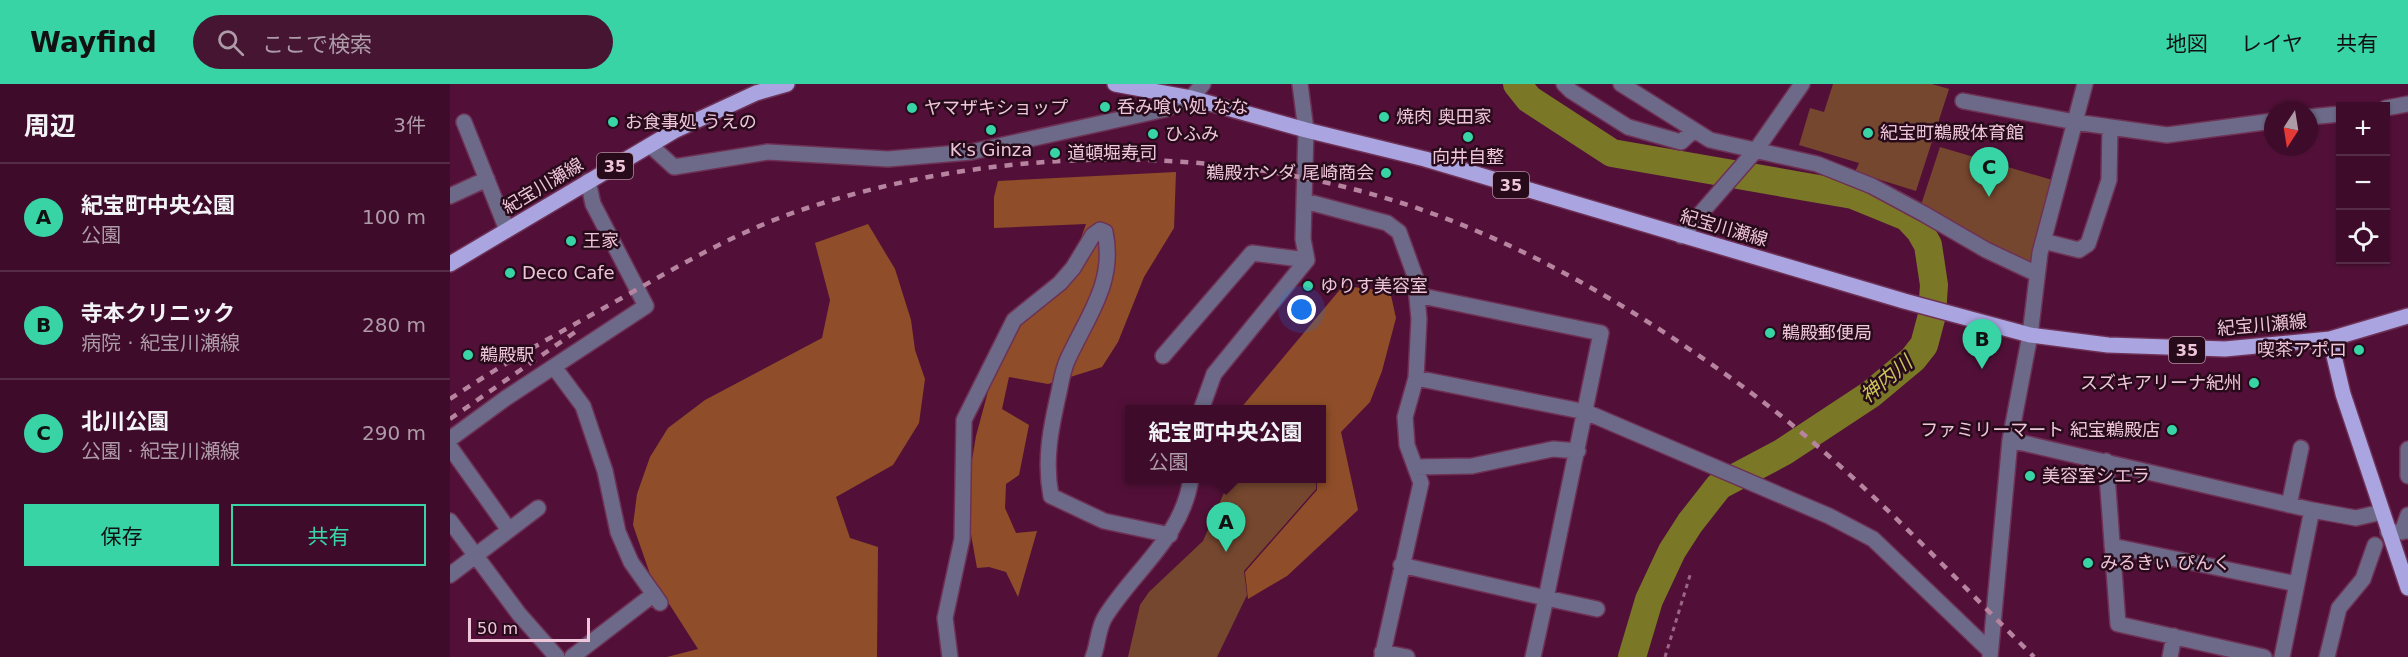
<!DOCTYPE html>
<html lang="ja">
<head>
<meta charset="utf-8">
<style>
	:root { --surface:#3e0c2a; --page:#451532; --text:#f1f3f6; --muted:#ad9ba8; --line:#572c47; --accent:#38d4a6 }
	body { margin:0; font-family:"DejaVu Sans","Noto Sans JP",sans-serif; background:var(--page); color:var(--text) }
	.controls { position:absolute; right:18px; top:18px; display:grid; overflow:hidden; border-radius:0px; box-shadow:0 2px 4px #0004 }
	.controls button { width:54px; height:54px; display:grid; place-items:center; padding:0; border:0; border-bottom:2px solid var(--line); background:var(--surface); color:var(--text); font:30px sans-serif }
	.compass { position:absolute; left:1814px; top:18px; width:54px; height:54px; border-radius:50%; background:var(--surface); box-shadow:0 2px 4px #0004; rotate:192deg }
	.scale { position:absolute; left:18px; bottom:15px; width:122px; box-sizing:border-box; padding-left:6px; border:3px solid #eec5d9; border-top:0; font-size:16px; line-height:21px; white-space:nowrap; color:#eec5d9; -webkit-text-stroke:4px #280b1b; paint-order:stroke }
	.you { position:absolute; left:852px; top:226px; width:21px; height:21px; margin:-15px; border:4px solid #fff; border-radius:50%; background:#1a73e8; box-shadow:0 0 0 9px #1a73e833 }
	.badge { display:grid; place-items:center; width:39px; height:39px; border-radius:50%; background:var(--accent); color:#111; font-size:20px; font-weight:700 }
	.pin { position:absolute; translate:-50% -50px; filter:drop-shadow(0 2px 3px #0008) }
	.pin::after { content:''; position:absolute; top:32px; width:21px; height:18px; background:inherit; clip-path:polygon(0 0,100% 0,50% 100%) }
	.popup { position:absolute; left:675px; top:321px; width:201px; height:78px; box-sizing:border-box; display:grid; place-content:center; border-radius:0px; background:var(--surface); filter:drop-shadow(0 2px 4px #0005); font-size:20px; white-space:nowrap; color:var(--muted) }
	.popup b { font-size:22px; color:var(--text) }
	.popup::after { content:''; position:absolute; left:50%; top:100%; margin-left:-12px; border:12px solid transparent; border-top-color:var(--surface) }
	.list { margin:0; padding:0; list-style:none }
	h2 { display:flex; justify-content:space-between; align-items:center; height:78px; margin:0; padding:0 24px; font-size:26px }
	h2 small { font-size:20px; font-weight:400; color:var(--muted) }
	.list li { display:grid; grid-template-columns:39px 1fr auto; gap:18px; align-items:center; box-sizing:border-box; height:108px; padding:0 24px; border-top:2px solid var(--line) }
	.list b { display:block; font-size:22px; white-space:nowrap }
	.list p { margin:0; font-size:20px; white-space:nowrap; color:var(--muted) }
	.list em { font-size:20px; font-style:normal; color:var(--muted) }
	.actions { display:flex; gap:12px; padding:18px 24px }
	.actions a { flex:1; padding:14px 0; border:2px solid var(--accent); border-radius:0px; text-align:center; font-size:21px; color:var(--accent) }
	.actions .main { background:var(--accent); color:#111 }
	.icon { flex:none; width:33px; height:33px; fill:none; stroke:currentColor; stroke-width:2; stroke-linecap:round; stroke-linejoin:round }
	.map { position:relative; flex:none; width:1958px; height:573px; overflow:hidden }
	header { display:flex; align-items:center; gap:36px; box-sizing:border-box; height:84px; padding:0 30px; background:var(--accent); color:#111 }
	header strong { font-size:28px }
	nav { display:flex; gap:33px; margin-inline-start:auto; font-size:21px }
	.search { width:420px; height:54px; background:var(--page); display:flex; align-items:center; gap:15px; box-sizing:border-box; padding:0 21px; border-radius:33px; color:var(--muted); font-size:22px }
	main { display:flex }
	aside { flex:1; background:var(--surface) }
	.map>svg:first-child { display:block }
</style>
</head>
<body>
<header>
<strong>Wayfind</strong>
<div class="search"><svg class="icon" aria-label="search" viewBox="0 0 24 24"><circle cx="10" cy="10" r="6"/><path d="M15 15l6 6"/></svg>ここで検索</div>
<nav><a>地図</a><a>レイヤ</a><a>共有</a></nav>
</header>
<main>
<aside>
<h2>周辺<small>3件</small></h2>
<ul class="list">
<li><span class="badge">A</span><div><b>紀宝町中央公園</b><p>公園</p></div><em>100 m</em></li>
<li><span class="badge">B</span><div><b>寺本クリニック</b><p>病院 · 紀宝川瀬線</p></div><em>280 m</em></li>
<li><span class="badge">C</span><div><b>北川公園</b><p>公園 · 紀宝川瀬線</p></div><em>290 m</em></li>
</ul>
<div class="actions"><a class="main">保存</a><a>共有</a></div>
</aside>
<div class="map">
<svg width="1958" height="573" viewBox="0 0 1958 573">
	<rect width="100%" height="100%" fill="#521038"/>
	<path fill="#76472f" d="M1383,0H1482L1499,5L1466,107L1405,88L1409,79L1349,61L1360,24L1374,28Z
		M1490,63L1609,98L1587,190L1469,127Z
		M780,395H866V405L794,487L797,511L767,573H678L690,521L699,508L753,457Z"/>
	<path fill="#8f4e29" d="M726,88L724,144L694,193L668,258L652,283L598,300L559,293L552,325L579,341L569,391L556,400L555,424L566,449L587,447L568,513L556,488L539,483L527,484L515,417L526,352L547,274L569,232L618,190L636,140L544,144V113L548,97Z
		M418,140L445,185L461,236L465,266L475,295L469,339L443,381L386,413L400,454L428,463L427,573H217L248,565L200,490L183,441L187,410L200,373L218,344L255,316L372,254L380,216L365,159Z
		M893,202L940,207L946,234L932,287L920,318L891,348L908,426L837,492L798,515L795,488L867,406V395L872,394V326L790,325Z"/>
	<g fill="none" stroke-linecap="round" stroke-linejoin="round">
		<path stroke="#7a7827" stroke-width="28" d="M1067,0L1079,15L1162,69L1403,111L1457,133L1470,147L1478,161L1484,201L1482,231L1474,261L1463,275L1421,310L1333,368L1269,402L1240,439L1222,467L1199,516L1182,573"/>
		<g stroke="#6e3155" stroke-width="18">
			<path id="minor" d="M1114,0L1121,7L1178,43L1231,58L1244,46
				M1171,0L1260,56L1367,80L1422,102L1474,130L1536,166L1587,190
				M1513,17L1625,38L1717,51L1823,37
				M1936,24L1958,20
				M1859,33L1890,30
				M14,38L57,146
				M201,62L224,83L318,68L438,75L521,68L716,25L741,14L753,0
				M0,112L37,95
				M855,117L937,139L949,148L965,192L969,235L966,294L955,333L957,361L971,399L932,573
				M1231,152L1306,66L1352,0
				M1593,157L1629,166L1638,160L1659,96L1660,43
				M713,272L802,169L857,176
				M104,283L133,322L155,387L168,448L181,478L210,519
				M966,294L1136,328L1379,432L1423,455L1539,566
				M751,326L764,290L857,176L853,155L856,46L850,0
				M0,355L56,314L196,222L143,120L138,97
				M1560,356L1862,426L1906,434L1932,428
				M0,363L59,446
				M1958,365V392
				M1656,377L1668,540L1814,573
				M965,383L1022,382L1103,365L1128,367
				M1839,421L1851,364
				M0,437L69,530L107,573
				M1938,448L1958,447
				M1952,448L1958,431
				M1662,462L1847,500
				M951,481L1096,514L1151,249L967,211
				M0,491L88,424
				M932,568L957,573
				M122,573L204,510
				M500,573L495,534L512,455L514,336L564,236L610,199L623,184L643,151L650,146L655,148C666,199 636,234 617,277C613,286 611,298 609,308C601,343 594,376 601,412L654,437L720,451
				M643,573C648,561 648,544 655,533C684,486 733,453 741,394
				M1083,573L1096,514L1147,525
				M1540,573L1560,356L1580,251L1590,169L1635,0
				M1720,573L1724,552
				M1832,573L1862,426
				M1877,573L1889,524L1913,495L1925,461"/>
		</g>
		<g stroke="#6e3155" stroke-width="18">
			<path id="major" d="M665,0L741,14L856,46L975,75L1454,217L1580,251L1658,261L1775,265L1880,255L1958,232
				M0,180L224,47L306,9L337,0
				M1880,255L1893,310L1958,504"/>
		</g>
		<path stroke="#9c6584" stroke-width="3" stroke-dasharray="4.5 4.5" stroke-linecap="butt" d="M1215,573L1241,488"/>
		<use href="#minor" stroke="#6c6a88" stroke-width="15"/>
		<use href="#major" stroke="#aaa4e1" stroke-width="15"/>
		<path stroke="#b6849f" stroke-width="4.5" stroke-dasharray="8 8" stroke-linecap="butt" d="M0,315C58,276 118,244 179,210C237,177 293,145 357,124C572,54 821,58 1029,148C1125,189 1216,246 1300,308C1404,385 1493,482 1584,573
			M0,335L128,246"/>
	</g>
	<g fill="#38d4a6" stroke="#280b1b" stroke-width="2">
		<circle cx="655" cy="23" r="6"/>
		<circle cx="462" cy="24" r="6"/>
		<circle cx="934" cy="33" r="6"/>
		<circle cx="163" cy="38" r="6"/>
		<circle cx="541" cy="46" r="6"/>
		<circle cx="1418" cy="49" r="6"/>
		<circle cx="703" cy="50" r="6"/>
		<circle cx="1018" cy="53" r="6"/>
		<circle cx="605" cy="69" r="6"/>
		<circle cx="936" cy="89" r="6"/>
		<circle cx="121" cy="157" r="6"/>
		<circle cx="60" cy="189" r="6"/>
		<circle cx="858" cy="202" r="6"/>
		<circle cx="1320" cy="249" r="6"/>
		<circle cx="1909" cy="266" r="6"/>
		<circle cx="18" cy="271" r="6"/>
		<circle cx="1804" cy="299" r="6"/>
		<circle cx="1722" cy="346" r="6"/>
		<circle cx="1580" cy="392" r="6"/>
		<circle cx="1638" cy="479" r="6"/>
	</g>
	<g text-anchor="middle" stroke-width="5" stroke-linejoin="round" paint-order="stroke">
		<g fill="#280b1b" stroke="#b38da0" stroke-width="1.5">
			<rect x="147" y="69" width="36" height="26" rx="4.5"/>
			<rect x="1043" y="88" width="36" height="26" rx="4.5"/>
			<rect x="1719" y="253" width="36" height="26" rx="4.5"/>
		</g>
		<g font-size="16" font-weight="bold" fill="#eec5d9">
			<text x="165" y="88">35</text>
			<text x="1061" y="107">35</text>
			<text x="1737" y="272">35</text>
		</g>
		<g font-size="18" fill="#eec5d9" stroke="#280b1b" text-anchor="start">
			<text x="667" y="29">呑み喰い処 なな</text>
			<text x="474" y="30">ヤマザキショップ</text>
			<text x="946" y="39">焼肉 奥田家</text>
			<text x="175" y="44">お食事処 うえの</text>
			<text x="1430" y="55">紀宝町鵜殿体育館</text>
			<text x="715" y="56">ひふみ</text>
			<text x="541" y="72" text-anchor="middle">K's Ginza</text>
			<text x="617" y="75">道頓堀寿司</text>
			<text x="1018" y="79" text-anchor="middle">向井自整</text>
			<text x="924" y="95" text-anchor="end">鵜殿ホンダ 尾崎商会</text>
			<text x="133" y="163">王家</text>
			<text x="72" y="195">Deco Cafe</text>
			<text x="870" y="208">ゆりす美容室</text>
			<text x="1332" y="255">鵜殿郵便局</text>
			<text x="1897" y="272" text-anchor="end">喫茶アポロ</text>
			<text x="30" y="277">鵜殿駅</text>
			<text x="1792" y="305" text-anchor="end">スズキアリーナ紀州</text>
			<text x="1710" y="352" text-anchor="end">ファミリーマート 紀宝鵜殿店</text>
			<text x="1592" y="398">美容室シエラ</text>
			<text x="1650" y="485">みるきぃ ぴんく</text>
		</g>
		<g font-size="18" fill="#eec5d9" stroke="#280b1b">
			<text transform="translate(93 102) rotate(-31)" y="6">紀宝川瀬線</text>
			<text transform="translate(1274 144) rotate(16)" y="6">紀宝川瀬線</text>
			<text transform="translate(1812 241) rotate(-5)" y="6">紀宝川瀬線</text>
		</g>
		<g font-size="20" font-style="italic" fill="#c8c558" stroke="#280b1b">
			<text transform="translate(1436 295) rotate(-40)" y="7">神内川</text>
		</g>
	</g>
</svg>
<div class="controls">
<button>+</button>
<button>−</button>
<button><svg class="icon" aria-label="locate" viewBox="0 0 24 24"><circle cx="12" cy="12" r="6"/><path d="M12 2v4M12 18v4M2 12h4M18 12h4"/></svg></button>
</div>
<svg class="compass" viewBox="-18 -18 36 36"><path d="M0-13l5 13h-10z" fill="#e53935"/><path d="M0 13l5-13h-10z" fill="#ad9ba8"/></svg>
<div class="scale">50 m</div>
<div class="you"></div>
<div class="pin badge" style="left:776px;top:468px">A</div>
<div class="popup"><b>紀宝町中央公園</b>公園</div>
<div class="pin badge" style="left:1532px;top:285px">B</div>
<div class="pin badge" style="left:1539px;top:113px">C</div>
</div>
</main>
</body>
</html>
